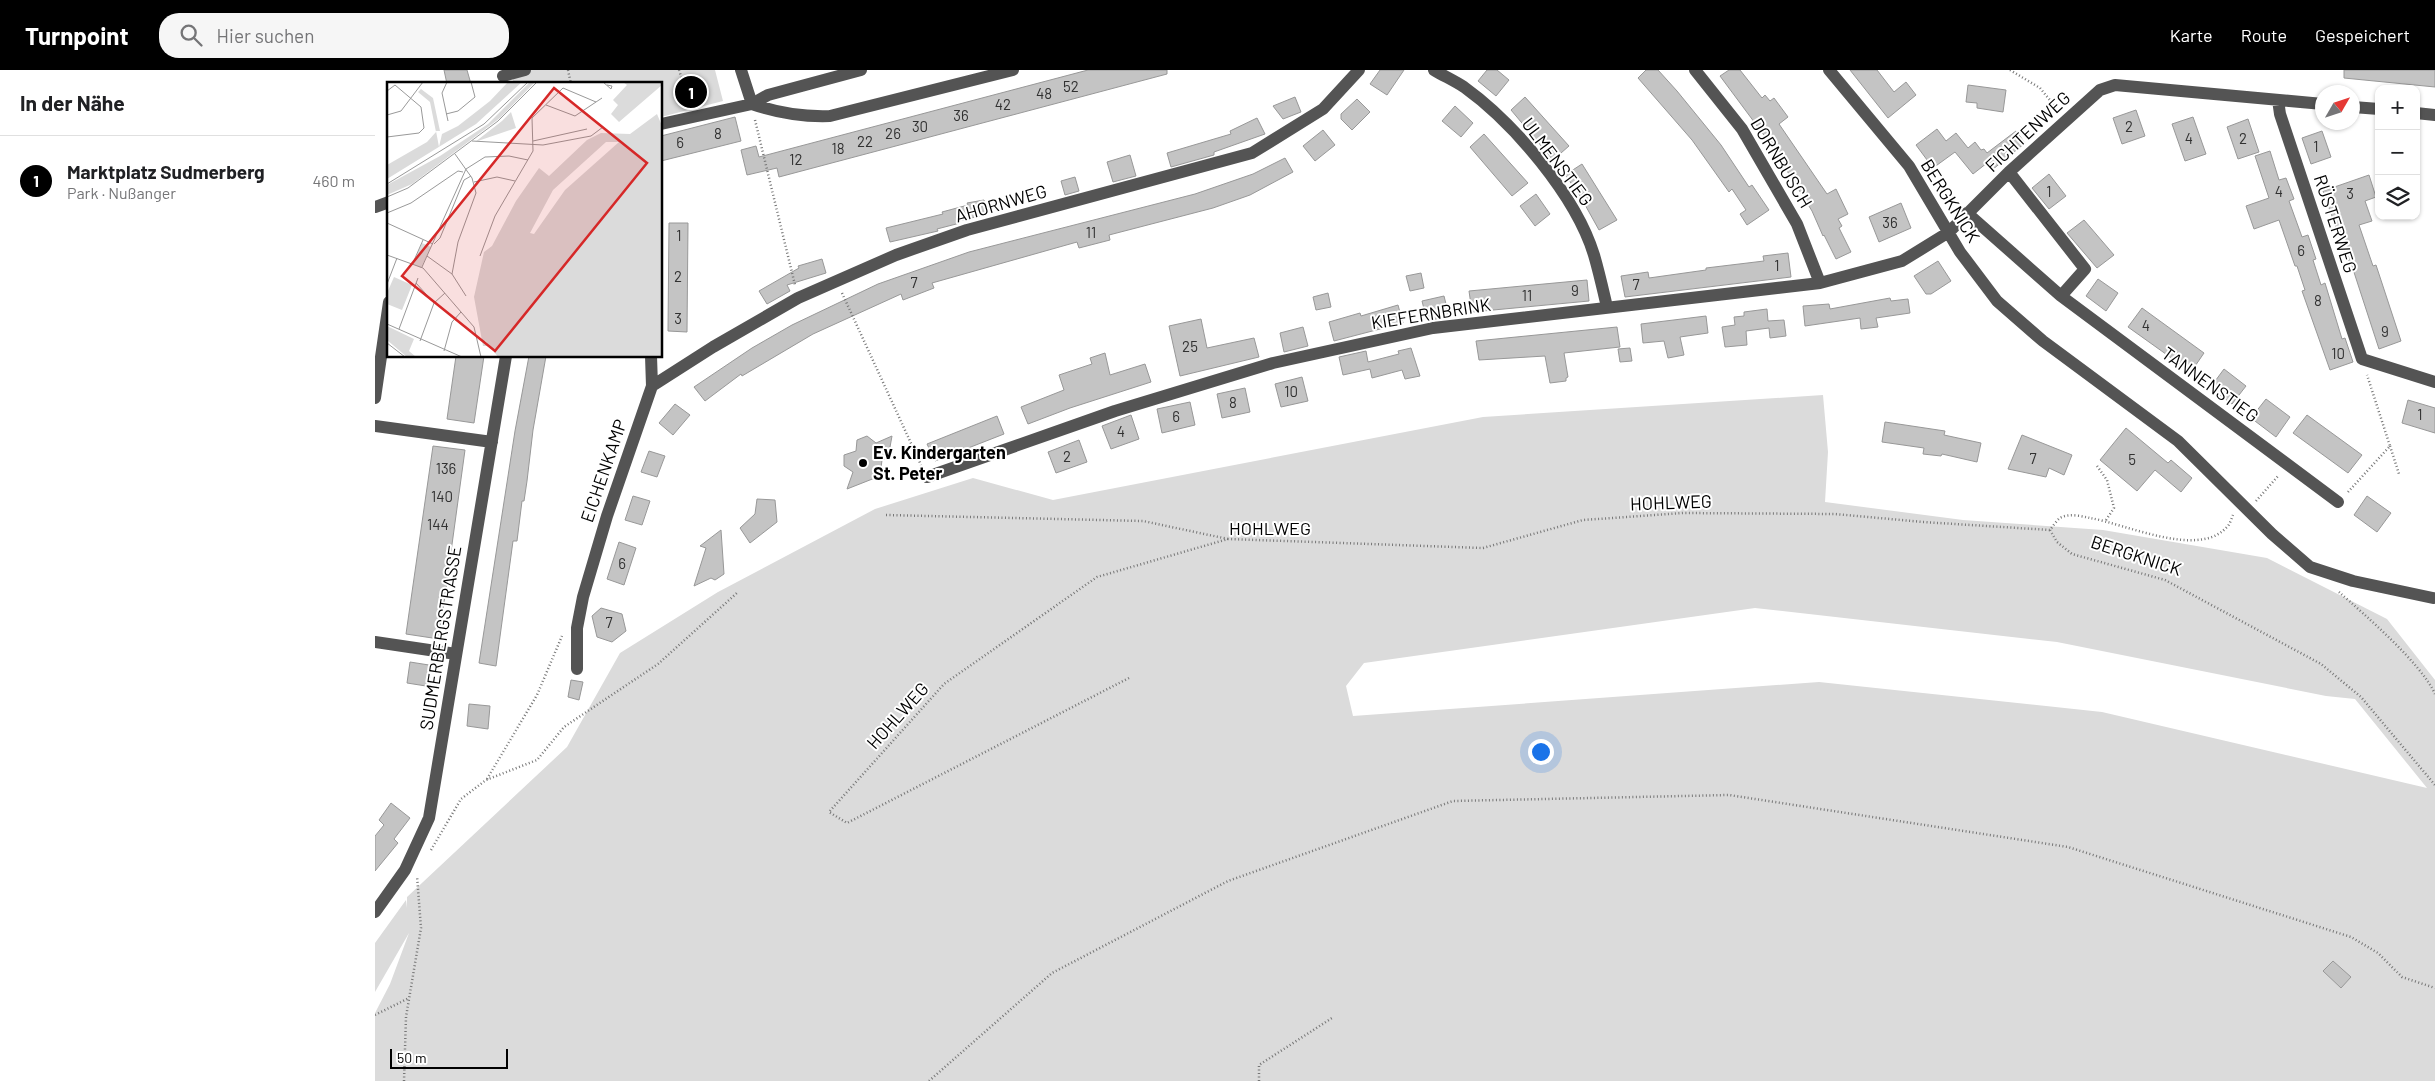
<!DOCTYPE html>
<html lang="de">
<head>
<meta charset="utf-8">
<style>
	:root { --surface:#fff; --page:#f6f6f6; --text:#202124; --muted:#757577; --line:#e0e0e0; --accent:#000 }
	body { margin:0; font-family:Barlow,sans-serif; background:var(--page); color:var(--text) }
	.controls { position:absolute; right:15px; top:15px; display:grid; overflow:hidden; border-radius:10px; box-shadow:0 1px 4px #0004 }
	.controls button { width:45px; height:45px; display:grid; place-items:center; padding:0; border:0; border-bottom:1px solid var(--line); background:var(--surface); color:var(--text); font:25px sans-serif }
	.compass { position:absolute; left:1940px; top:15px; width:45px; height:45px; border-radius:50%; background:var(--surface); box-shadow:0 1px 4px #0004; rotate:51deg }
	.scale { position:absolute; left:15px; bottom:12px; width:118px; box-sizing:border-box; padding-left:5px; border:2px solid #000; border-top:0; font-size:14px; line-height:18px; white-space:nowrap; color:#000; -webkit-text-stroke:4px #fff; paint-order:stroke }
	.you { position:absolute; left:1165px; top:681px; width:18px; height:18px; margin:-12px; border:4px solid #fff; border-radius:50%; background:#1a73e8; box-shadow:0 0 0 8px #1a73e833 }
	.badge { display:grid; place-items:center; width:32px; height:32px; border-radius:50%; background:var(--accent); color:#fff; font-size:16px; font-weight:700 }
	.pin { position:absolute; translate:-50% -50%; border:2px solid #fff; box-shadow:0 1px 5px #0006 }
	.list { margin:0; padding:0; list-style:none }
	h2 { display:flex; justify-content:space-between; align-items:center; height:65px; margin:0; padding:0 20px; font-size:21px }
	h2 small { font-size:16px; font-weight:400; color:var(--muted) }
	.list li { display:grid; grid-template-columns:32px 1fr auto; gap:15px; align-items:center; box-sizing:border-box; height:90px; padding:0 20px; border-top:1px solid var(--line) }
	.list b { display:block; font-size:19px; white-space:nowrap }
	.list p { margin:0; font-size:16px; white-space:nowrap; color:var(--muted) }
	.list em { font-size:16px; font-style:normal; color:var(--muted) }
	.icon { flex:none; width:28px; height:28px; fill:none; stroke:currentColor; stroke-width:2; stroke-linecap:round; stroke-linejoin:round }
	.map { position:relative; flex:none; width:2060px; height:1011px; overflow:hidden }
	header { display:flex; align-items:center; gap:30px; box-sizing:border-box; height:70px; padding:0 25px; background:var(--accent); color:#fff }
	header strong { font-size:24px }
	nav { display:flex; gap:28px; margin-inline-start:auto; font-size:18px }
	.search { width:350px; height:45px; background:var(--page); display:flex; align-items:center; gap:12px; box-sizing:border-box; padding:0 18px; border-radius:20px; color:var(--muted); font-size:19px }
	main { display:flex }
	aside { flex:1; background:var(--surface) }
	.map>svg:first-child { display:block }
</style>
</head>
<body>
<header>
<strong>Turnpoint</strong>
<div class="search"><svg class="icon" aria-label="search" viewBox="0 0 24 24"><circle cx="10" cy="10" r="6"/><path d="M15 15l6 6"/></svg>Hier suchen</div>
<nav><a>Karte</a><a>Route</a><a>Gespeichert</a></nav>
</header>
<main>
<aside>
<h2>In der Nähe<small></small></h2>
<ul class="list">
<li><span class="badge">1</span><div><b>Marktplatz Sudmerberg</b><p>Park · Nußanger</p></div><em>460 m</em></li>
</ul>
</aside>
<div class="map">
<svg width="2060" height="1011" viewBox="0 0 2060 1011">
	<rect width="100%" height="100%" fill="#fff"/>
	<path fill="#dbdbdb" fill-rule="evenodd" d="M152,0H340L348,31L286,47V14H139L136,4Z
		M1448,325L1453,382L1450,432L1588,450L1728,460L1892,488L2012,549L2060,610V1011H0V943L15,914L34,863L0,922V873L31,830L32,838V827L192,677L245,583L343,522L500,439L598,408L678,430L1108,347ZM1380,538L1682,572L1951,626L1980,629L2052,718L1727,642L1444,612L978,646L971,616L989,593Z"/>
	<path fill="#c4c4c4" stroke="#989898" d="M69,0H92L96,14H72Z
		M713,0H792V4L404,107L402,98L372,105L366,80L381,76L384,87Z
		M1005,0H1029L1012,25L995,14Z
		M1112,0H1122L1134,10L1121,26L1103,11Z
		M1271,0H1283L1302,21L1346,75L1374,117L1377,115L1394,140L1372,155L1365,144L1371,140L1357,119L1354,122L1317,70L1263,8Z
		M1354,0H1365L1387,28L1390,25L1395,31L1399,28L1413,47L1404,54L1452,124L1461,119L1473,144L1463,149L1467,156L1464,158L1476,182L1461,189L1449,165L1448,166L1437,141L1394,72L1345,6Z
		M1475,0H1502L1519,22L1531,12L1541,25L1513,48Z
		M1969,0H2060V17L1969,8Z
		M1593,15L1631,20L1628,42L1602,38V33L1591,32Z
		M920,27L926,42L908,49L898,36Z
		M1150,27L1194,76L1178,90L1136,40Z
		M982,29L995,42L977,60L966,49V44Z
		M1080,36L1098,53L1086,67L1067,51Z
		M1761,40L1770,66L1747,74L1738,48Z
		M360,47L366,71L286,91V66Z
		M1818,47L1831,84L1810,91L1797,54Z
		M882,48L890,64L839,82V85L796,97L792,83L856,64L855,61Z
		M1873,49L1884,82L1863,89L1852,57Z
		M1562,59L1571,71L1581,63L1593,78L1600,72L1606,80L1609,79L1612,83L1641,61L1650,73L1617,100L1612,93L1598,104L1580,82L1558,98L1541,75Z
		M948,60L960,75L940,91L928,76Z
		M1947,61L1956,87L1936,94L1927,68Z
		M1109,64L1153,113L1137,126L1095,77Z
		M1895,81L1904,110L1911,108L1919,129L1914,131L1927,167L1933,165L1941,189L1938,190L1946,215L1950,213L1967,269L1970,268L1978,292L1955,300L1927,221L1930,220L1922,196H1920L1904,150L1879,159L1871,136L1894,128L1880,86Z
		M755,85L761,106L738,112L732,92Z
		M910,88L918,102L875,125L838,138L734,165L735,170L704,178L702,172L557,213L559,218L528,230L526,224L438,264L367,306L366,304L330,331L319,317L377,278L417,255L503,214L594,182L820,124L878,104Z
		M1207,94L1242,150L1224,160L1204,124L1190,105Z
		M1674,104L1691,126L1674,139L1657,118Z
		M1994,105L2001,127L1990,131L1997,151L1984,155L1998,196L2001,195L2026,271L2004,279L1975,190L1973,191L1948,121Z
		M700,107L704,121L690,125L686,111Z
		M1161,124L1175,144L1160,156L1145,136Z
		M609,130L612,144L584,151L585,153L562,159L563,161L515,172L511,158L568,144L567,142L593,135L592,133Z
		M1526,133L1536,158L1504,172L1494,147Z
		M1709,150L1739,185L1722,198L1692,163Z
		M294,153H313L312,262L293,261Z
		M1413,183L1416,207L1250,227L1246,206L1273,202L1274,208L1331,200V198L1389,191L1388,186Z
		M447,189L451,203L412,215L415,221L392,234L384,221L424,198L423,196Z
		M1563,191L1576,211L1556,224H1551L1539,206Z
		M1046,203L1049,218L1035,221L1031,206Z
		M1723,209L1743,223L1731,241L1711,226Z
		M1212,210L1214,231L1097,242L1094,221Z
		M953,223L956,237L941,240L938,227Z
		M1069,226L1074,246L1052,251L1047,231Z
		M1515,228L1516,231L1533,229L1535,243L1501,248L1503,257L1486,259L1485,248L1430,256L1428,236L1454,234L1455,239Z
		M1023,235L1028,253L959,271L954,252L985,243L986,246Z
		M1767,238L1829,283L1816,302L1753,257Z
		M1392,239L1393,251L1409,250L1411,266L1395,268L1394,258L1371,261L1372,275L1350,277L1347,257L1360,255L1359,247L1369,246V242Z
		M1331,246L1333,263L1305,267L1309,285L1293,288L1289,271L1268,273L1266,254Z
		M826,249L832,278L879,268L884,287L805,306L794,256Z
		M928,257L933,276L909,282L905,263Z
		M1242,257L1245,277L1189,283L1193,307L1191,308V311L1175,313L1170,286L1104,290L1101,271Z
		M1036,278L1045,306L1030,309L1027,300L997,308L995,299L968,305L964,287L991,281L993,292L1024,284L1023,281Z
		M1255,278L1257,291L1245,292L1243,279Z
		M730,283L735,305L770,294L776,312L695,338L653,354L646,337L689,320L684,305L717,294L715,288Z
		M81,286H109L99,353L72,349Z
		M154,286H171L158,360L152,411L149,431H147L142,471H138L121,596L104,593L140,361Z
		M1849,299L1871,316L1857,334L1835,318Z
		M927,307L933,331L906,337L900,314Z
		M870,318L875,342L847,348L842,324Z
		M1891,329L1915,347L1901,367L1876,348Z
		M2033,330L2060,338V363L2027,353Z
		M815,332L820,355L787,363L782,339Z
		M300,334L315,345L298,365L284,353Z
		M756,345L764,369L736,379L727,356Z
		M1932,345L1987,385L1973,403L1918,363Z
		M622,346L629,364L560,391L552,374Z
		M1510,352L1570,361L1569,365L1606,373L1602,392L1567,384L1566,386L1548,384L1549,378L1507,372Z
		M1751,358L1793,393L1796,390L1817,408L1806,422L1780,400L1762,421L1725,390Z
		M1647,365L1697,385L1689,405L1674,398L1671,407L1633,399Z
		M492,366L501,373L517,366L513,388L507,390L505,406L472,419L478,402L469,396V385L481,381L482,370Z
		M704,370L712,392L681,403L673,382Z
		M58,376L90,380L64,569L31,564Z
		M274,381L290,386L282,407L266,402Z
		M258,426L275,431L267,455L250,450Z
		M1992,426L2016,443L2002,462L1979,445Z
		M382,429L400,430L402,452L375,473L365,458L380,444Z
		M346,460L349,504L340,510L336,508L319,516L331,478L325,476Z
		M244,472L261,478L249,515L232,509Z
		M226,538L247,544L251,561L237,572L222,567L217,546Z
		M35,592L54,595L51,616L32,613Z
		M196,610L208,612L204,630L193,627Z
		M94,634L115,636L113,659L92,656Z
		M16,733L35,748L19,769L23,773L0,801V766L9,755L4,750Z
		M1958,891L1976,907L1966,918L1948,901Z"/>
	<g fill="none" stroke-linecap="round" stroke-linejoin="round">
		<path stroke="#767676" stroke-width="2.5" stroke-dasharray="1 2.5" stroke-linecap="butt" d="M193,0L196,14
			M304,0L315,34
			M1635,0L1665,18L1683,40
			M380,50L420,215
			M467,223L546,395
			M2015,376L2024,404
			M1722,396L1732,410L1739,438L1731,450
			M1973,422L2015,376L1992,305
			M1881,431L1904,405
			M511,445L768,451L853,469
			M1858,445C1856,449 1855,455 1851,458C1822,488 1751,454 1715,448C1706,446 1694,443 1685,448C1682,450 1678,456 1675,460L1682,472L1697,484L1790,510L1946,594L1986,627L2060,715
			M1964,522C1990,545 2047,594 2060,624
			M754,608L472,753L454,742L569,614L722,507L853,469L1108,478L1208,450L1308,443L1460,444L1548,452L1675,460
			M112,709L162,625L187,566
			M56,780L86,729L111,710L162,690L189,657L283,594L363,522
			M0,945L34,928
			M29,1011L31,947L46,858L42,806
			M554,1011L677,903L853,811L1078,731L1354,725L1693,777L1976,867L2003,883L2027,907L2060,918
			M884,1011V995L957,948"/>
		<path stroke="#545454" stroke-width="12" d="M366,0L377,34
			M1059,0C1069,6 1080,11 1089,17C1139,53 1201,126 1219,185C1224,202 1228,220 1232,237
			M1320,0L1367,59L1422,154L1445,213
			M1454,0L1534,96L1585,182L1622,231L1668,271L1803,371L1897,464L1935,497L1978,511L2058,528
			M128,6L150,0
			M1903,30L1905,44L1987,289L2060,312
			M377,34C403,43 427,47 455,46L638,0
			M1978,37L2004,39
			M2041,43L2060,45
			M286,54L377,34L393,25L486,0
			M1634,102L1710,199L1686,226
			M0,137L14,132
			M1592,143L1686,226L1963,432
			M277,316L338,277L423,228L521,185L592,160L877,83L948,39L984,0
			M0,328L14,232
			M0,356L117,372
			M552,407L740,341L898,293L1058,258L1445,213L1527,191L1574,162L1634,102L1725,20L1740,15L1948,34
			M0,572L81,584
			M202,599V558L208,527L232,446L277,316L276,286
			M0,842L30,800L54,748L131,286"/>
	</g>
	<circle fill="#000" stroke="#fff" stroke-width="2" cx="488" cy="393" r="5"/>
	<g text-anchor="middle" stroke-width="4" stroke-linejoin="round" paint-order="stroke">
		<g font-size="15" fill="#313131">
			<text x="696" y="22">52</text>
			<text x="669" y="29">48</text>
			<text x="628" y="40">42</text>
			<text x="586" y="51">36</text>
			<text x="545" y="62">30</text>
			<text x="1754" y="62">2</text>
			<text x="343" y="69">8</text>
			<text x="518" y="69">26</text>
			<text x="1814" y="74">4</text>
			<text x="1868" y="74">2</text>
			<text x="490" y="77">22</text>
			<text x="305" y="78">6</text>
			<text x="1941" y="82">1</text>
			<text x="463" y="84">18</text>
			<text x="421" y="95">12</text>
			<text x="1674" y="127">1</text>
			<text x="1904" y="127">4</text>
			<text x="1975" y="129">3</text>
			<text x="1515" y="158">36</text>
			<text x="716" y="168">11</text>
			<text x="304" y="171">1</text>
			<text x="1926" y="186">6</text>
			<text x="1402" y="201">1</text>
			<text x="303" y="212">2</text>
			<text x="539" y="218">7</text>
			<text x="1261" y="220">7</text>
			<text x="1200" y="226">9</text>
			<text x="1152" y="231">11</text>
			<text x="1943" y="236">8</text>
			<text x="303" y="254">3</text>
			<text x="1771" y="261">4</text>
			<text x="2010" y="267">9</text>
			<text x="815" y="282">25</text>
			<text x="1963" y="289">10</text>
			<text x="916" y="327">10</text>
			<text x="858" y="338">8</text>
			<text x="2045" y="350">1</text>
			<text x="801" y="352">6</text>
			<text x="746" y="367">4</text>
			<text x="692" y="392">2</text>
			<text x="1658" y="394">7</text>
			<text x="1757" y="395">5</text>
			<text x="71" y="404">136</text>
			<text x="67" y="432">140</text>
			<text x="63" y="460">144</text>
			<text x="247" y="499">6</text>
			<text x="234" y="558">7</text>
		</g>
		<g font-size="18" fill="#000" stroke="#fff">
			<text transform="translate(1653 62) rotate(-43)" y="6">FICHTENWEG</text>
			<text transform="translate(1182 92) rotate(53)" y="6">ULMENSTIEG</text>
			<text transform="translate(1406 93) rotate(59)" y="6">DORNBUSCH</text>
			<text transform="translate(1575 131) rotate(58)" y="6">BERGKNICK</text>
			<text transform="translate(626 134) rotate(-16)" y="6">AHORNWEG</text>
			<text transform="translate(1960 154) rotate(72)" y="6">RÜSTERWEG</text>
			<text transform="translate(1056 244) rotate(-9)" y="6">KIEFERNBRINK</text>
			<text transform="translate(1835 315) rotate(36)" y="6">TANNENSTIEG</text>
			<text transform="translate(229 401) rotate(-71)" y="6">EICHENKAMP</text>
			<text transform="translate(1296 433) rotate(-2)" y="6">HOHLWEG</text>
			<text x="895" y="465">HOHLWEG</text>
			<text transform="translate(1761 486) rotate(18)" y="6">BERGKNICK</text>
			<text transform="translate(66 568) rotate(-81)" y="6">SUDMERBERGSTRASSE</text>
			<text transform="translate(523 646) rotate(-48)" y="6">HOHLWEG</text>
		</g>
		<g font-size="18" font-weight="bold" fill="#000" stroke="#fff" text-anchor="start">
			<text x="498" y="389">Ev. Kindergarten<tspan x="498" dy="21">St. Peter</tspan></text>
		</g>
	</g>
	<g transform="translate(12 12)">
		<rect width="275" height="275" fill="#fff"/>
		<path d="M121,0H135L89,42L0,97V83L40,60L49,50L43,20L31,10L34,7L46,16L53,49H49L52,65L55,52L71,44L103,19ZM143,0H148L113,36L25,102L0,113V103L53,74L101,42ZM236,0H275V3L232,40L224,32L231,23L226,18L240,3ZM124,30L129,46L88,60L115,39ZM270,32L275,44V275H111L98,258L100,264H96L87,215L97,170L105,164L129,119L152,86L162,94L200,58L214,51L243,52ZM219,60H232L178,108L147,152L143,151L166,108ZM35,161L44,165L34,186L26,182ZM7,195L25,203L15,228L0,222V211ZM0,244L27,257L22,269L29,275H20L0,258Z" fill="#dbdbdb" fill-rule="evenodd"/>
		<path fill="none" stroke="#999" stroke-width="1" d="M60,0L55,11L61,39M60,0H76M216,0L224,7L225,4L220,3M0,9L8,3L34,25L37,46L32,51L0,55M159,23L188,34L215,16M59,32L71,29L88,15L84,0M0,33L14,29L36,0M85,59L156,63L204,54L216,45M146,59L200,47M87,100L110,95L128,99M0,102L97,42L141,0M0,115L21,106L111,39L150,0M0,131L24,121L71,89L76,90M0,141L46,162M47,162L53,156L77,98L84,94M0,173L36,186L87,245L94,275M40,174L65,192L79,214M93,174L108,134L146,69L145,36L176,6L209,20M25,183L36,158M35,185L79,87L98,75L122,74L141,78M65,192L71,160L89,111L85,96L68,72M29,201L47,221M0,202L10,176M0,242L75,275M12,247L31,196M33,259L47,221L58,211M0,261L18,275M57,269L65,240L74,230"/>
		<path fill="#d62828" fill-opacity="0.15" stroke="#d62828" stroke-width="2.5" d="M167,6L260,81L108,269L15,194Z"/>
		<rect width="275" height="275" fill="none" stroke="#000" stroke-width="2.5"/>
	</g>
</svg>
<div class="controls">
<button>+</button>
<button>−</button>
<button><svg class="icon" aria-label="layers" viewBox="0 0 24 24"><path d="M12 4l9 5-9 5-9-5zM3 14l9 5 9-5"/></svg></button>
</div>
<svg class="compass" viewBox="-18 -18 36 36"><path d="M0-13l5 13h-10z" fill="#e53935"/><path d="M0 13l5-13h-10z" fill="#757577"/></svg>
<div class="scale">50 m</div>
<div class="you"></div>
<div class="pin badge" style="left:316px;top:22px">1</div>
</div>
</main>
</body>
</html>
